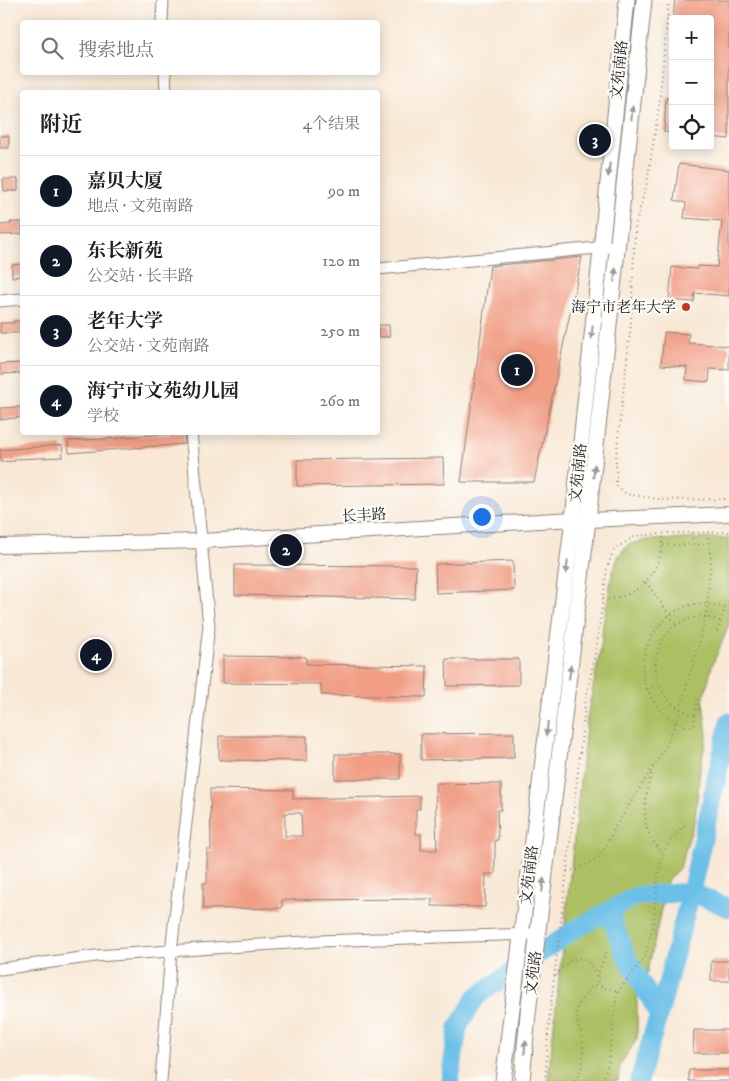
<!DOCTYPE html>
<html lang="zh">
<head>
<meta charset="utf-8">
<style>
	:root { --surface:#fff; --page:#f6f6f6; --text:#202124; --muted:#757577; --line:#e0e0e0; --accent:#111827 }
	body { margin:0; font-family:"IM FELL DW Pica","Noto Serif SC",serif; background:var(--page); color:var(--text) }
	.controls { position:absolute; right:15px; top:15px; display:grid; overflow:hidden; border-radius:5px; box-shadow:0 2px 12px #0003 }
	.controls button { width:45px; height:45px; display:grid; place-items:center; padding:0; border:0; border-bottom:1px solid var(--line); background:var(--surface); color:var(--text); font:25px sans-serif }
	.you { position:absolute; left:481px; top:516px; width:18px; height:18px; margin:-12px; border:4px solid #fff; border-radius:50%; background:#1a73e8; box-shadow:0 0 0 8px #1a73e833 }
	.badge { display:grid; place-items:center; width:32px; height:32px; border-radius:50%; background:var(--accent); color:#fff; font-size:16px; font-weight:700 }
	.pin { position:absolute; translate:-50% -50%; border:2px solid #fff; box-shadow:0 1px 5px #0006 }
	.list { margin:0; padding:0; list-style:none }
	h2 { display:flex; justify-content:space-between; align-items:center; height:65px; margin:0; padding:0 20px; font-size:21px }
	h2 small { font-size:16px; font-weight:400; color:var(--muted) }
	.list li { display:grid; grid-template-columns:32px 1fr auto; gap:15px; align-items:center; box-sizing:border-box; height:70px; padding:0 20px; border-top:1px solid var(--line) }
	.list b { display:block; font-size:19px; white-space:nowrap }
	.list p { margin:0; font-size:16px; white-space:nowrap; color:var(--muted) }
	.list em { font-size:16px; font-style:normal; color:var(--muted) }
	.icon { flex:none; width:28px; height:28px; fill:none; stroke:currentColor; stroke-width:2; stroke-linecap:round; stroke-linejoin:round }
	.map { position:relative; flex:none; width:729px; height:1081px; overflow:hidden }
	.search { position:absolute; background:var(--surface); box-shadow:0 2px 12px #0003; left:20px; top:20px; width:360px; height:55px; display:flex; align-items:center; gap:12px; box-sizing:border-box; padding:0 18px; border-radius:5px; color:var(--muted); font-size:19px }
	.panel { position:absolute; background:var(--surface); box-shadow:0 2px 12px #0003; left:20px; top:90px; width:360px; height:345px; border-radius:5px }
	.map>svg:first-child { display:block }
</style>
</head>
<body>
<div class="map">
<svg width="729" height="1081" viewBox="0 0 729 1081">
	<rect width="100%" height="100%" fill="#fdfcf7"/>
	<filter id="ink" filterUnits="userSpaceOnUse"><feTurbulence type="fractalNoise" baseFrequency=".02" numOctaves="2"/><feDisplacementMap in="SourceGraphic" scale="10" xChannelSelector="R" yChannelSelector="G"/><feConvolveMatrix kernelMatrix="1 2 1 2 8 2 1 2 1" color-interpolation-filters="sRGB"/></filter>
	<filter id="wash" filterUnits="userSpaceOnUse"><feTurbulence type="fractalNoise" baseFrequency=".0096" numOctaves="4" result="noise"/><feDisplacementMap in="SourceGraphic" scale="20" xChannelSelector="R" yChannelSelector="G"/><feGaussianBlur stdDeviation="1.12" result="paint"/><feColorMatrix in="noise" values="0 0 0 0 0 0 0 0 0 0 0 0 0 0 0 0 0 1.4 0 .05"/><feComposite in="paint" operator="in"/></filter>
	<g filter="url(#wash)">
		<rect width="100%" height="100%" fill="#f8e8d5"/>
		<path fill="#acc064" stroke="#646e40" d="M729,538V625L712,666L703,701L707,735L700,768L695,819L680,867L667,881L648,971L637,996V1039L620,1065L618,1081H548L587,717L601,647L603,625L612,574L619,555L629,544L648,540Z"/>
		<g fill="none" stroke-linecap="round" stroke-linejoin="round">
			<path stroke="#6bc0e8" stroke-width="19" d="M609,912L626,956L659,1014
				M450,1081L458,1027L477,996L574,930L636,896L691,892L729,908
				M639,1081L661,1007L691,892L729,722"/>
		</g>
		<g id="blocks">
			<path fill="#f19e85" fill-rule="evenodd" d="M675,0H729V139L710,137V19H673Z
				M666,98L673,99V133L664,132Z
				M0,136H9V148H0Z
				M679,164L729,170V296L695,293L694,302L669,300L672,267L697,269V266L717,267L722,221L684,218L686,203L674,200Z
				M3,179H18V191H4Z
				M10,222H22V234L0,235V225L11,224Z
				M582,257L534,482H461L490,266Z
				M22,264V276L12,277V265Z
				M14,321H22V333H0V323H14Z
				M378,325H389L390,337H378Z
				M664,332L689,334L688,343L729,346V370L710,369L709,382L686,380L687,367L661,365Z
				M22,363V373L0,374V364Z
				M22,407V417L0,420V408Z
				M170,432H184L185,444L69,453L68,441L120,438V437L170,434Z
				M62,445L63,457L15,459V461L1,462L0,450Z
				M443,458L444,484L297,486V460Z
				M513,561L514,590L436,593L435,564Z
				M235,565L416,566L415,599L235,595Z
				M223,656L306,657V664L427,666L426,697L321,695V684L223,683Z
				M446,659H519V685L447,686Z
				M514,733V758L421,760V734Z
				M219,736H307V761L219,760Z
				M335,754H400V779H335Z
				M435,783L501,784V810H497L498,840H495V874H486L485,907L432,906V899L282,900V908L203,909V883H207V850H211L210,789L293,790V799L420,796V809H416V834H421V850H437ZM285,813H301L302,836H285Z
				M711,961H729V981H711Z
				M694,1030H729V1053H693Z
				M689,1070H729V1081H689Z"/>
		</g>
	</g>
	<g filter="url(#ink)">
		<use href="#blocks" fill-opacity="0" stroke="#8a8278" stroke-width="1"/>
		<g fill="none" stroke-linecap="round" stroke-linejoin="round">
			<g stroke="#8a8278" stroke-width="13">
				<path id="minor" d="M162,22L163,0
					M165,72L166,92
					M378,269L618,246
					M0,301L22,299
					M0,969L96,956L319,941L529,934
					M161,1081L171,951L209,626L191,432"/>
			</g>
			<g stroke="#8a8278" stroke-width="16">
				<path id="tertiary" d="M0,546L202,541L573,519L588,520L729,514"/>
			</g>
			<g stroke="#8a8278" stroke-width="17">
				<path id="secondary" d="M503,1081L573,519L627,0
					M522,1081L528,1013L588,520L644,0"/>
			</g>
			<path stroke="#8a8278" stroke-width="2" stroke-dasharray="1 4" stroke-linecap="butt" d="M669,0L659,106L647,183L635,227L631,323L616,457V485L626,494L665,500L729,499
				M692,533V543
				M663,545L708,544
				M646,582L677,626
				M603,599C640,600 663,569 663,534
				M647,689L658,683
				M697,699L694,726C685,727 677,722 669,717C657,708 647,694 644,679C637,648 662,609 695,604C704,602 715,606 725,608L716,635
				M695,715C640,702 644,624 698,617C705,616 714,619 721,621
				M651,774C644,801 638,832 663,852
				M567,871L577,870L598,858L605,848L615,827L666,747L680,710L706,617L711,559L707,533
				M556,976C561,968 576,953 586,960C591,964 595,972 597,978
				M598,982L602,988L613,989L618,992
				M545,1081L549,1020L567,871L585,705L597,643L607,568L614,549L636,536L669,533L729,532
				M575,1081C579,1074 583,1067 583,1059C587,1022 557,1015 598,983V974L607,951
				M603,1081L609,1059L617,993L645,957L653,926L658,877L663,853L670,841L686,823"/>
			<use href="#minor" stroke="#fff" stroke-width="11"/>
			<use href="#tertiary" stroke="#fff" stroke-width="14"/>
			<use href="#secondary" stroke="#fff" stroke-width="15"/>
		</g>
		<defs><path id="oneway-solid" d="M-6-.8H1V-3.2L6.5 0L1 3.2V.8H-6Z" transform="scale(1.25)"/></defs>
		<g fill="#999">
			<use href="#oneway-solid" transform="translate(632 113) rotate(-84)"/>
			<use href="#oneway-solid" transform="translate(609 170) rotate(96)"/>
			<use href="#oneway-solid" transform="translate(615 275) rotate(-84)"/>
			<use href="#oneway-solid" transform="translate(592 332) rotate(96)"/>
			<use href="#oneway-solid" transform="translate(594 471) rotate(-84)"/>
			<use href="#oneway-solid" transform="translate(567 567) rotate(97)"/>
			<use href="#oneway-solid" transform="translate(570 672) rotate(-83)"/>
			<use href="#oneway-solid" transform="translate(547 729) rotate(97)"/>
			<use href="#oneway-solid" transform="translate(543 885) rotate(-83)"/>
			<use href="#oneway-solid" transform="translate(525 1047) rotate(-85)"/>
		</g>
	</g>
	<circle fill="#c8321e" stroke="#fdfcf7" stroke-width="2" cx="686" cy="307" r="5"/>
	<g text-anchor="middle" stroke-width="4.5" stroke-linejoin="round" paint-order="stroke">
		<g font-size="15" fill="#1c1c1c" stroke="#fdfcf7">
			<text transform="translate(619 70) rotate(-84)" y="5">文苑南路</text>
			<text transform="translate(578 473) rotate(-84)" y="5">文苑南路</text>
			<text transform="translate(364 515) rotate(-3)" y="5">长丰路</text>
			<text transform="translate(529 875) rotate(-83)" y="5">文苑南路</text>
			<text transform="translate(533 973) rotate(-83)" y="5">文苑路</text>
		</g>
		<g font-size="15" fill="#1c1c1c" stroke="#fdfcf7" text-anchor="end">
			<text x="676" y="312">海宁市老年大学</text>
		</g>
	</g>
</svg>
<div class="controls">
<button>+</button>
<button>−</button>
<button><svg class="icon" aria-label="locate" viewBox="0 0 24 24"><circle cx="12" cy="12" r="6"/><path d="M12 2v4M12 18v4M2 12h4M18 12h4"/></svg></button>
</div>
<div class="you"></div>
<div class="pin badge" style="left:517px;top:370px">1</div>
<div class="pin badge" style="left:286px;top:550px">2</div>
<div class="pin badge" style="left:595px;top:140px">3</div>
<div class="pin badge" style="left:96px;top:655px">4</div>
<div class="search"><svg class="icon" aria-label="search" viewBox="0 0 24 24"><circle cx="10" cy="10" r="6"/><path d="M15 15l6 6"/></svg>搜索地点</div>
<section class="panel">
<h2>附近<small>4个结果</small></h2>
<ul class="list">
<li><span class="badge">1</span><div><b>嘉贝大厦</b><p>地点 · 文苑南路</p></div><em>90 m</em></li>
<li><span class="badge">2</span><div><b>东长新苑</b><p>公交站 · 长丰路</p></div><em>120 m</em></li>
<li><span class="badge">3</span><div><b>老年大学</b><p>公交站 · 文苑南路</p></div><em>250 m</em></li>
<li><span class="badge">4</span><div><b>海宁市文苑幼儿园</b><p>学校</p></div><em>260 m</em></li>
</ul>
</section>
</div>
</body>
</html>
